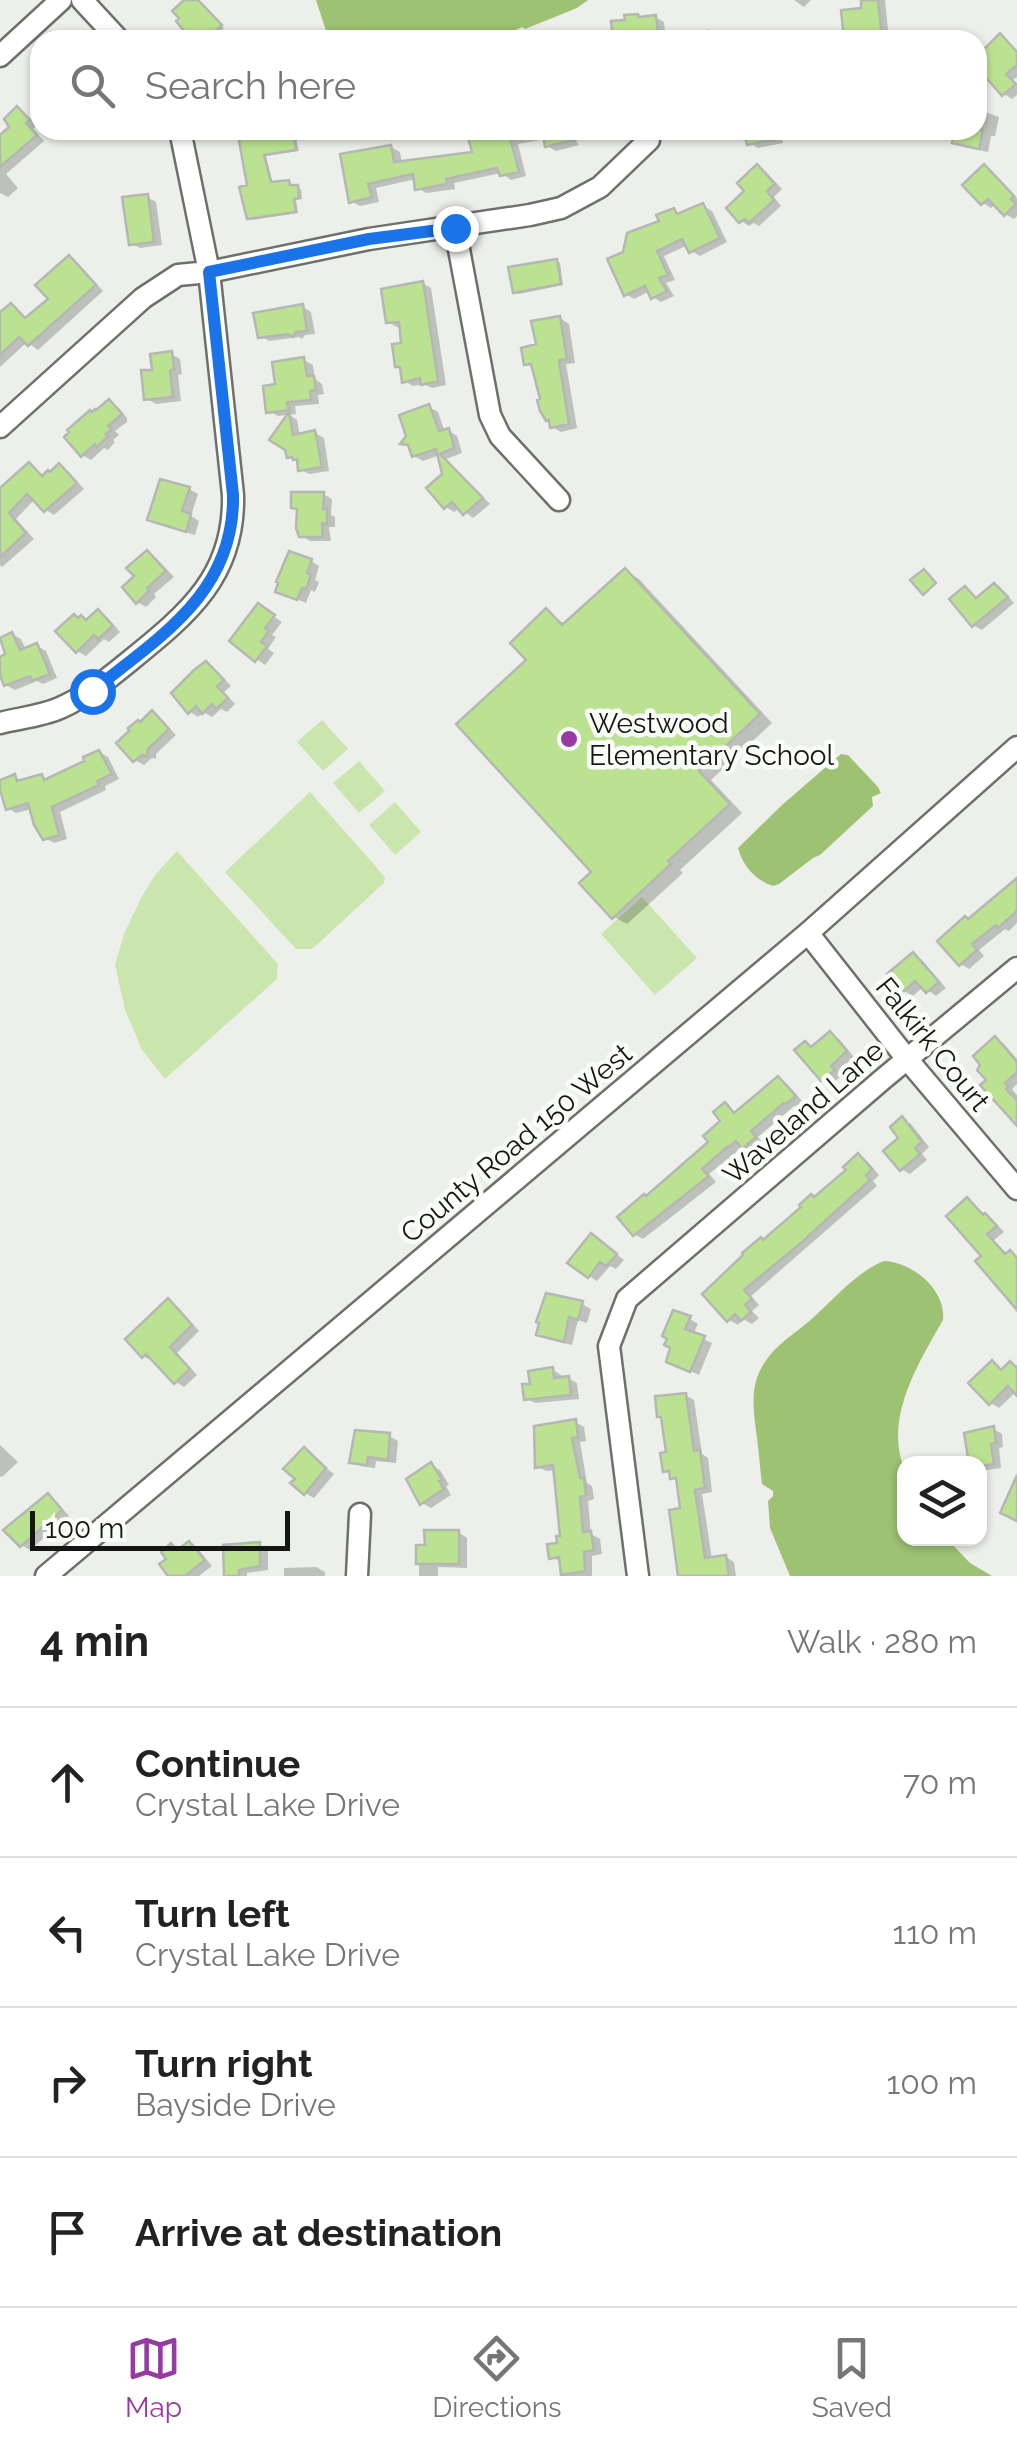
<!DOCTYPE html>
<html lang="en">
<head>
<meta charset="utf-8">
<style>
	:root { --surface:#fff; --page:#f6f6f6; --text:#222; --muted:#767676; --line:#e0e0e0; --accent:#983aa3 }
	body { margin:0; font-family:Raleway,sans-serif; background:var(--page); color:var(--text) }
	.controls { position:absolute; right:30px; bottom:30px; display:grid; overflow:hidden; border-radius:20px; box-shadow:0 2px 8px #0004 }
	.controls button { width:90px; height:90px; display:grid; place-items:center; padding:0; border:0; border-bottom:2px solid var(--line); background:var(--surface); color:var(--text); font:50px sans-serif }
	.scale { position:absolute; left:30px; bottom:25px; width:260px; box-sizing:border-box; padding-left:10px; border:5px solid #151614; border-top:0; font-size:28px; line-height:35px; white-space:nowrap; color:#151614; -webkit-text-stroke:8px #fafdf7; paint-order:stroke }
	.stop { position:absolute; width:30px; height:30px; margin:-22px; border:8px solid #1a73e8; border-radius:50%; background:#fff }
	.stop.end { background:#1a73e8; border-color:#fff; box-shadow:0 2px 10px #0008 }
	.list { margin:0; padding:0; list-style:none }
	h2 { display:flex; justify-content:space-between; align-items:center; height:130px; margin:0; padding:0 40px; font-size:42px }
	h2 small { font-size:32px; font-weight:400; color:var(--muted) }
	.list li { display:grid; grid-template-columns:65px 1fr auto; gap:30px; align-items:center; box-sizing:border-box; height:150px; padding:0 40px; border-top:2px solid var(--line) }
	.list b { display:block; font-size:38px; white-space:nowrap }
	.list p { margin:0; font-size:32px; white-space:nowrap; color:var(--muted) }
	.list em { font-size:32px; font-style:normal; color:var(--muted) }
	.icon { flex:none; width:55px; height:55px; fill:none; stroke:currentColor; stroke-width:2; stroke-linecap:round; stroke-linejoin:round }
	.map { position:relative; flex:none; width:1017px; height:1576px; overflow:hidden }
	.search { position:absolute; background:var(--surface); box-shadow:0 2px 8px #0004; left:30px; right:30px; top:30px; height:110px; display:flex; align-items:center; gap:25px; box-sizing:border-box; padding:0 35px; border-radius:30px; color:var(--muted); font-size:38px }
	.sheet { height:730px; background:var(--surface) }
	nav { display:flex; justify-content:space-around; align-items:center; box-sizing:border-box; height:140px; border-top:2px solid var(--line); background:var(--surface); font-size:28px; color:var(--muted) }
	nav a { display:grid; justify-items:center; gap:5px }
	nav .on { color:var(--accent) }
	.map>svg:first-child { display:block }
</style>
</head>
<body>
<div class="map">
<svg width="1017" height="1576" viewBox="0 0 1017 1576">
	<rect width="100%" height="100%" fill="#edf0ea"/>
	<path fill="#cae5ae" d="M322,720L348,749L323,771L297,742Z
		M359,761L385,791L359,813L333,783Z
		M310,792L385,877L384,883L312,949H296L225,872Z
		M395,802L421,832L395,855L369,825Z
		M177,851L278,964L277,979L165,1079L142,1050L125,1010L115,965L124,934L141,898L155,875Z
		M642,897L697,958L655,995L601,934Z"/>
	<path fill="#9dc273" d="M316,0H588L577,8L525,29L522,27L495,40H329Z
		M841,754L848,755L878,787L881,793L872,797L873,806L820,855L813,858L779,884L773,886C755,880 743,866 738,848L782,805Z
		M884,1261C912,1262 946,1289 943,1320C919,1362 884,1418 904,1468V1538L947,1539L970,1563L992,1576H790L770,1528L768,1501L773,1496V1491L762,1484C760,1469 759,1453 757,1438C753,1407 748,1382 770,1355C781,1341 803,1328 817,1314C838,1295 857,1272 884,1261Z"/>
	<path fill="#0003" d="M188,0H197L224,28L211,40H178L188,31Z
		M794,0H811L804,7Z
		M863,0H885L889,40H846L844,12L864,10Z
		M655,17L664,22L665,31L674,36V40H616Z
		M708,29L717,34L723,40H698Z
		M1000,37L1017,50V77L1013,80L1017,84V95L1012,99L1004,94L977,63V59Z
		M17,109L26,114L37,126L33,129L44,141L6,174L18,188L8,197L0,193V138L13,127Z
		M977,109L999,117L995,136H991L988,152L964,147L955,142L958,130H977Z
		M240,130H291L297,141L299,151L266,156L273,184L289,182L293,188L301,189L302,199L296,200L298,213L253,220L249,218L250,188Z
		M469,130H568L579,145L556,151L547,146L546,139L518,144L526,176L511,180L501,173L454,183L455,189L426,193L418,188L416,179L376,188L379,202L360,206L351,201L391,147L400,152L402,164L475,154Z
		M746,130H780L783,143L758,148L749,143Z
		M758,167L766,172L782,189L774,197L781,206L759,226L754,223L749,226L741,221L747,191Z
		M984,167L993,172L1017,198V216L1014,219L1005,214L996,204L991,208L983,203Z
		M147,197L156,202L162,245L140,248L131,243Z
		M703,206L712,211L727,242L700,256L691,251L688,245L664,256L675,280L666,283L674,296L661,302L653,297L650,291L634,299L626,294L625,254L674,211L681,215Z
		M70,258L78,263L103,291L38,350L27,342L0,367V315L11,306L28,320L51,299Z
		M556,261L560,263L563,285L519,294L515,292Z
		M422,283L431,288L446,385L432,388L424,384L413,386L404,381L403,369L397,366L404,345L402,326L397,327L388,322Z
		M303,307L311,312L315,334L305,335L302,339L299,337L269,341L260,336Z
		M560,318L569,324L575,363L566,364L577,428L561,432L552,427V422L547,419L535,369L526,364Z
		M171,354L180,359L182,374L178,375L181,401L156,404L147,399L155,372Z
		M304,360L313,365L315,379L322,384L324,394L318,395L319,404L295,406L296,414L278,416L269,411L278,387Z
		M109,402L118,407L127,418V422L115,431L119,435L113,440L115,442L108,450L104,448L91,460L82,455L92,414Z
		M429,407L438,412L445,432L449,431L457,436L462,453L446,459L490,504L473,518L460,508L454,512L446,507L430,489L445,475L440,455L423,461L414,456L412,448L403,443Z
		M290,415L297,420L300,436L315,433L324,438L329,471L309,474L300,469L298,462L289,457L287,448L273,439Z
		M30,465L44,477L60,466L68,471L84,489L54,515L46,510L35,499L16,519L34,539L2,567L0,565V491Z
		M161,482L189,489L198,494L191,516L199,521L195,535L158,524L150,519Z
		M323,494L332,499L331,515L335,517V527H329L331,541H310L301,535L300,511L293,507Z
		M147,553L156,558L174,577L154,594L156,597L146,607L137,602V576Z
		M311,561L319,566L315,580L319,582L315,592L311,590L306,603L286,595Z
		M626,571L639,579L772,723L711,780L742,813L680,870L683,873L627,924L614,917L595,872L529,660L547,611L566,625Z
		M995,586L1003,591L1014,603L982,630L973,625L965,589L979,599Z
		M98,612L107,617L120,632L109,642L104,639L86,656L77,651L88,622Z
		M267,612L282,622L272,635L276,637L268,649L274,653L265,665L232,641Z
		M12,634L21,639L26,650L37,646L46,651L57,678L43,684L37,681L15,690L6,685L0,667V660L8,656Z
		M206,664L215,669L231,686L224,692L235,704L227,712L221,709L212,717L203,712L198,717L190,712Z
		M152,714L161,719L176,735L156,754V759L152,758L144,765L135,760L141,724Z
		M99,752L108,757L119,779L105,786L106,790L60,812L67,839L54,843L45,838L32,809L16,813L8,808L15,777L23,781L42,777L48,780L87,762Z
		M1017,881V923L1009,931L1005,929L979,950L984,956L969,969L961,964L970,922Z
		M913,955L922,960L946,988L936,996L923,987L913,996L904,991Z
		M830,1034L839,1039L854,1057L838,1072L842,1076L831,1084L823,1079L813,1048Z
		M996,1039L1004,1044L1017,1059V1084L1012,1089L1017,1095V1124L990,1080Z
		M778,1079L787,1084L803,1102L796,1107L794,1106L758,1137L763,1143L753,1152L743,1147L709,1174L716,1182L643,1239L634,1234L647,1198L711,1142L723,1121L725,1105L737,1114Z
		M903,1120L911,1124L929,1147L922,1154L927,1160L910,1174L901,1169Z
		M858,1156L867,1161L879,1175L873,1181L877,1186L751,1296L759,1305L752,1311L759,1318L752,1324L743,1319L738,1325L729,1320L764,1242L849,1170Z
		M967,1200L994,1221L1004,1232L994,1240L1008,1255L1011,1253L1017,1257V1312L1013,1306L1016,1304L984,1256Z
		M600,1241L624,1260L616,1269L610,1266L597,1281L589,1276Z
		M168,1301L177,1306L199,1331L177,1353L197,1375L184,1387L176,1382L154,1359L152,1361L143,1356Z
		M582,1304L591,1309L587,1323L578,1320L572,1345L547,1339L539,1334Z
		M690,1319L698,1324L693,1334L712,1343L699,1375L669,1361Z
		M993,1363L1004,1371L1017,1365V1391L999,1408L990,1403Z
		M553,1370L561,1375V1379L568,1378L577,1383L579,1399L535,1403L526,1398L533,1386Z
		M685,1395L694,1400L702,1454L708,1458L712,1492L702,1494L712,1559L726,1557L734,1562L736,1576H680L683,1510L679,1481L665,1470Z
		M575,1422L584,1427L586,1441L580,1442L587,1483L592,1486L594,1499L588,1501L591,1534L600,1539L602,1554L592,1556V1576H563L562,1563L552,1557L562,1538L556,1470L546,1471L537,1466Z
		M993,1429L1002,1434L1003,1447L999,1448L1001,1468L981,1471L980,1464Z
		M389,1436L398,1441L396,1463L376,1461L375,1468L360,1466L351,1461Z
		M0,1445L18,1462L2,1477L0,1476Z
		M304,1451L334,1474L314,1498L305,1493Z
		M431,1465L440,1470L449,1485L446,1486L451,1495L431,1508L422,1503Z
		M48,1496L56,1501L69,1516L30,1550L21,1545Z
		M458,1532L467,1538V1568L438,1567V1576H419V1547H428Z
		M189,1544L198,1549L212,1566L199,1576H171L169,1559L172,1546L180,1551Z
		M259,1545L268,1550V1570L247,1573V1576H226Z
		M316,1567L325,1572V1576H284V1568Z"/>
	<path fill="#bbe291" stroke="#b5b8b2" stroke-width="2.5" d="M184,0H198L222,25L206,40H175L184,31L176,21L179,18L172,11Z
		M861,0H878L882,39L844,40L841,10L861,8Z
		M638,14L639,17L656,15L659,40H613L611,21L625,20L624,15Z
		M1000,33L1017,52V65L1006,74L1016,84L1002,96L977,67V56Z
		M17,106L30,120L26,123L37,135L0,167V135L9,127L4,119Z
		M237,130H290L294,137L296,150L264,155L271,182L289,180L290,185H298L299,198L294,199L296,212L247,219L239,187L247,185Z
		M466,130H508L519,172L500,176L497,168L446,179L447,184L415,190L413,174L368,184L372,197L349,203L340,154L391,145L394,162L472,152Z
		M542,130H593L594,135L545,147Z
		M743,130H786L787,137L747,145Z
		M955,130H983L979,149L952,143Z
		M757,164L775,184L767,191L774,200L749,223L745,219L739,223L726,208L744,191L737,183Z
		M984,164L1014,196L1011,199L1016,204L1004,216L988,199L981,205L962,185Z
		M148,194L154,242L129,245L122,197Z
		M703,203L720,238L689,253L682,239L657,251L668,275L659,278L667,291L651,299L645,286L624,296L607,259L623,252L627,233L659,221L656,215L674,208L677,214Z
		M69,255L96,285L28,346L19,337L0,355V312L11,303L25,318L48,299L35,285Z
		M557,259L561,284L513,293L508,267Z
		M423,281L438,381L421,385L420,378L402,383L400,367H395L392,344L401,343L399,322L386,323L381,289Z
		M303,304L307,331L296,332L293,337L288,334L258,338L253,313Z
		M560,316L567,359L559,360L569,424L550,428L549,420L546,421L540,411L537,400L540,399L531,364L524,365L521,348L536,344L531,321Z
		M172,351L174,369L170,371L173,397L144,400L141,370H152L150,354Z
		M304,357L307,376H314L316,390L310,391L311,400L287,402L289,410L266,413L263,386L275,384L272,362Z
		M109,399L122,414L108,426L112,429L106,434L108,436L97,447L95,444L81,457L64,437L69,432L67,430L90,410L92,412L95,409L96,410Z
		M429,404L439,431L449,428L454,448L440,454L483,498L463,515L452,502L444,509L426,488L442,474L436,449L412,457L408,445L400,444L406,436L399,415Z
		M289,412L293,435L315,430L322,467L298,471L297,459L293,460L292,457L287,458L285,450L269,440Z
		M29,462L42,476L48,470L50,472L59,463L77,483L44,512L27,494L9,513L26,533L0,557V488Z
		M160,479L190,487L182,511L191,514L186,532L147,520Z
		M291,492H324L323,509H327V524L322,523L323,537H299L296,528L297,509L291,508Z
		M147,550L166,571L147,588L149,591L136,604L122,587L134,576L126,568Z
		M289,551L312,559L307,573L311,575L306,589L302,588L297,600L275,592L278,583L276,582Z
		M625,568L760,714L699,771L730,804L668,861L671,864L612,919L579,883L591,872L456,724L526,660L510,643L546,608L562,625Z
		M924,569L936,583L923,595L910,580Z
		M994,583L1008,597L972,627L949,599L965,586L976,598Z
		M258,603L275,615L265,628L269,631L261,642L267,646L255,662L229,641Z
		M98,609L113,626L98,639L94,635L76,653L55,631L74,614L78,618L81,615L86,620Z
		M12,632L20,650L37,643L50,674L32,681L30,676L4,686L0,675V657L5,654L0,638Z
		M206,661L224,680L217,686L228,698L216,709L212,704L202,714L196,706L188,714L171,693L194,670Z
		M152,710L169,729L148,749L147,756L142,755L133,762L116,743L129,731L128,728L138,720L140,722Z
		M99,750L112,774L97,781L99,785L52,807L59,835L43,840L34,825L28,803L6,810L0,790V780L15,774L17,781L42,774L44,780L84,761L83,757Z
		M1017,878V911L998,928L996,925L972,944L977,950L959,966L937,941L965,916L968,919Z
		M913,952L939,982L926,993L915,981L903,992L887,974Z
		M830,1031L847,1051L831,1066L835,1070L821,1081L794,1050L805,1041L811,1047Z
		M995,1036L1017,1062V1072L1005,1083L1008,1086L1006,1089L1017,1100V1126L980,1085L986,1080L977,1070L980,1065L973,1056Z
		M778,1076L796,1096L786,1104L784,1103L751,1131L756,1137L742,1149L736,1141L728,1148L727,1147L702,1169L709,1176L633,1236L617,1217L644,1194L646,1196L708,1142L703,1136L720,1121L713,1112L725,1102L734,1113Z
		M902,1116L922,1142L915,1148L920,1154L900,1171L883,1151L898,1138L890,1127Z
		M858,1153L872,1169L866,1175L870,1180L802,1242L744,1290L752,1299L745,1305L751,1312L741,1321L735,1314L727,1322L702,1294L743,1255L742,1253L761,1237L763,1240L801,1207L799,1205L811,1194L814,1197L846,1170L843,1167Z
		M967,1197L983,1215L985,1213L997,1226L987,1234L1005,1254L1010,1250L1017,1258V1310L975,1261L981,1256L946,1216Z
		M591,1233L617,1254L606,1266L600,1262L588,1278L567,1263Z
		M546,1293L583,1301L578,1320L569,1317L564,1342L536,1335L539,1323L536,1322Z
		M168,1298L192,1325L170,1347L190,1369L174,1384L146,1354L142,1358L125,1339Z
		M673,1310L691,1316L685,1329L705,1336L690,1372L666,1362L670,1348L664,1345L667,1339L662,1336Z
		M992,1360L1001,1370L1010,1361L1017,1368V1396L1008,1386L989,1405L968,1383Z
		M553,1367L554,1378L569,1376L571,1395L524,1400L522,1384H530L528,1371Z
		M686,1393L694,1451L700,1450L705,1488L695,1490L705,1558L726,1555L729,1576H678L669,1510L680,1508L676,1478L670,1479L669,1471L663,1472L660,1453L666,1452L661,1417H657L655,1396Z
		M576,1419L578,1437L572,1438L580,1478H584L586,1495L580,1497L583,1532L591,1531L594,1550L584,1552L585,1571L561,1575L559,1557L549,1559L547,1544L557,1543L556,1536H560L553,1465L535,1468L534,1426Z
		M994,1426L996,1443L991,1444L994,1464L980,1466V1464H969L964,1433Z
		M355,1430L390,1433L388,1460L368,1457L367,1465L349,1463Z
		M304,1447L326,1468L304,1495L290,1483L295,1479L283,1469Z
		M431,1462L442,1480L439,1481L444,1489L420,1505L406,1479Z
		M1017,1475V1521L1000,1513Z
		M48,1493L62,1510L20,1547L3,1530Z
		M424,1530H459V1564H416V1545H425Z
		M189,1541L205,1560L185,1576H168L159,1564L166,1559L161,1552L171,1543L177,1550Z
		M260,1542V1566L239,1570V1576H224L223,1545Z"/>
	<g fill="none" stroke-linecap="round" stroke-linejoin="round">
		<g stroke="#6d706b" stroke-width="25">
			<path id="street" d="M82,0L119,40
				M0,56L61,0
				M455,228L490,415L500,436L559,500
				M0,427L143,298L178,275L209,272L369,239L530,215L561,208L600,187L649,140
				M0,723C20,718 42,716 60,708C87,696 109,678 131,660C189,613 235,575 233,495L209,272L180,130
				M808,933L907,1059L1017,1189
				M46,1576L808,933L1017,747
				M357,1576L360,1514
				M638,1576L609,1346L627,1299L883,1079L1017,968"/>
		</g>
		<use href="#street" stroke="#fff" stroke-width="20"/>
	</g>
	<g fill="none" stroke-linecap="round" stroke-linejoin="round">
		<path stroke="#1a73e8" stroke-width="12" d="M92,691C160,637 235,592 233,495L209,272L369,239L455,228"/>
	</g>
	<circle fill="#983aa3" stroke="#fafdf7" stroke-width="4" cx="569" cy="739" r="10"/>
	<g text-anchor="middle" stroke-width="9" stroke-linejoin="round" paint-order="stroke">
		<g font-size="28" fill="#151614" stroke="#fafdf7" text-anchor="start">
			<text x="589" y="733">Westwood<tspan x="589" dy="32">Elementary School</tspan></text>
		</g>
		<g font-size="28" fill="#151614" stroke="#fafdf7">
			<text transform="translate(933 1044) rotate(51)" y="10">Falkirk Court</text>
			<text transform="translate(803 1112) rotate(-41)" y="10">Waveland Lane</text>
			<text transform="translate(516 1143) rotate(-40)" y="10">County Road 150 West</text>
		</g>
	</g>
</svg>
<div class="controls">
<button><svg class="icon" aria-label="layers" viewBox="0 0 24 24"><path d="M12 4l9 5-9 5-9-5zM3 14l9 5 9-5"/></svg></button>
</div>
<div class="scale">100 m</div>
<div class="stop" style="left:92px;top:691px"></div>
<div class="stop end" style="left:455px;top:228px"></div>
<div class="search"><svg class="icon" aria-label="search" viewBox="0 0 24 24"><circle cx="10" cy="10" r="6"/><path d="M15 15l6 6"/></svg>Search here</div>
</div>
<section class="sheet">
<h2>4 min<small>Walk · 280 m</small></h2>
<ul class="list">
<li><svg class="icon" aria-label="ahead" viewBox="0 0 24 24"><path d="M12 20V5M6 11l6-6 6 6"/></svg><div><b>Continue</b><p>Crystal Lake Drive</p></div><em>70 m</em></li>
<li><svg class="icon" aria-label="left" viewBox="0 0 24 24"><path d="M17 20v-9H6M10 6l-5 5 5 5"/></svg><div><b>Turn left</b><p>Crystal Lake Drive</p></div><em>110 m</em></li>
<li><svg class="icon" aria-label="right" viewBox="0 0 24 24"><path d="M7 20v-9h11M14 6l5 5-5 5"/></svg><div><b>Turn right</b><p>Bayside Drive</p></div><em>100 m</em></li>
<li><svg class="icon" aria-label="arrive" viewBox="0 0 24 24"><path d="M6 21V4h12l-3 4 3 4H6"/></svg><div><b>Arrive at destination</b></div></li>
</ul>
</section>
<nav>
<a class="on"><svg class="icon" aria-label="map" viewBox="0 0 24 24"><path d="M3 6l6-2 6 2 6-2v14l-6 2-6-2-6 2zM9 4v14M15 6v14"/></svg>Map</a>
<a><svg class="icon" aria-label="directions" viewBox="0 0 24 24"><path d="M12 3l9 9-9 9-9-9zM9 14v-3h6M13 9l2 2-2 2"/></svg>Directions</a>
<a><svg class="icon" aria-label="saved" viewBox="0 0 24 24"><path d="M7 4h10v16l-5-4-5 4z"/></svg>Saved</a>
</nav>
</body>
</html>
